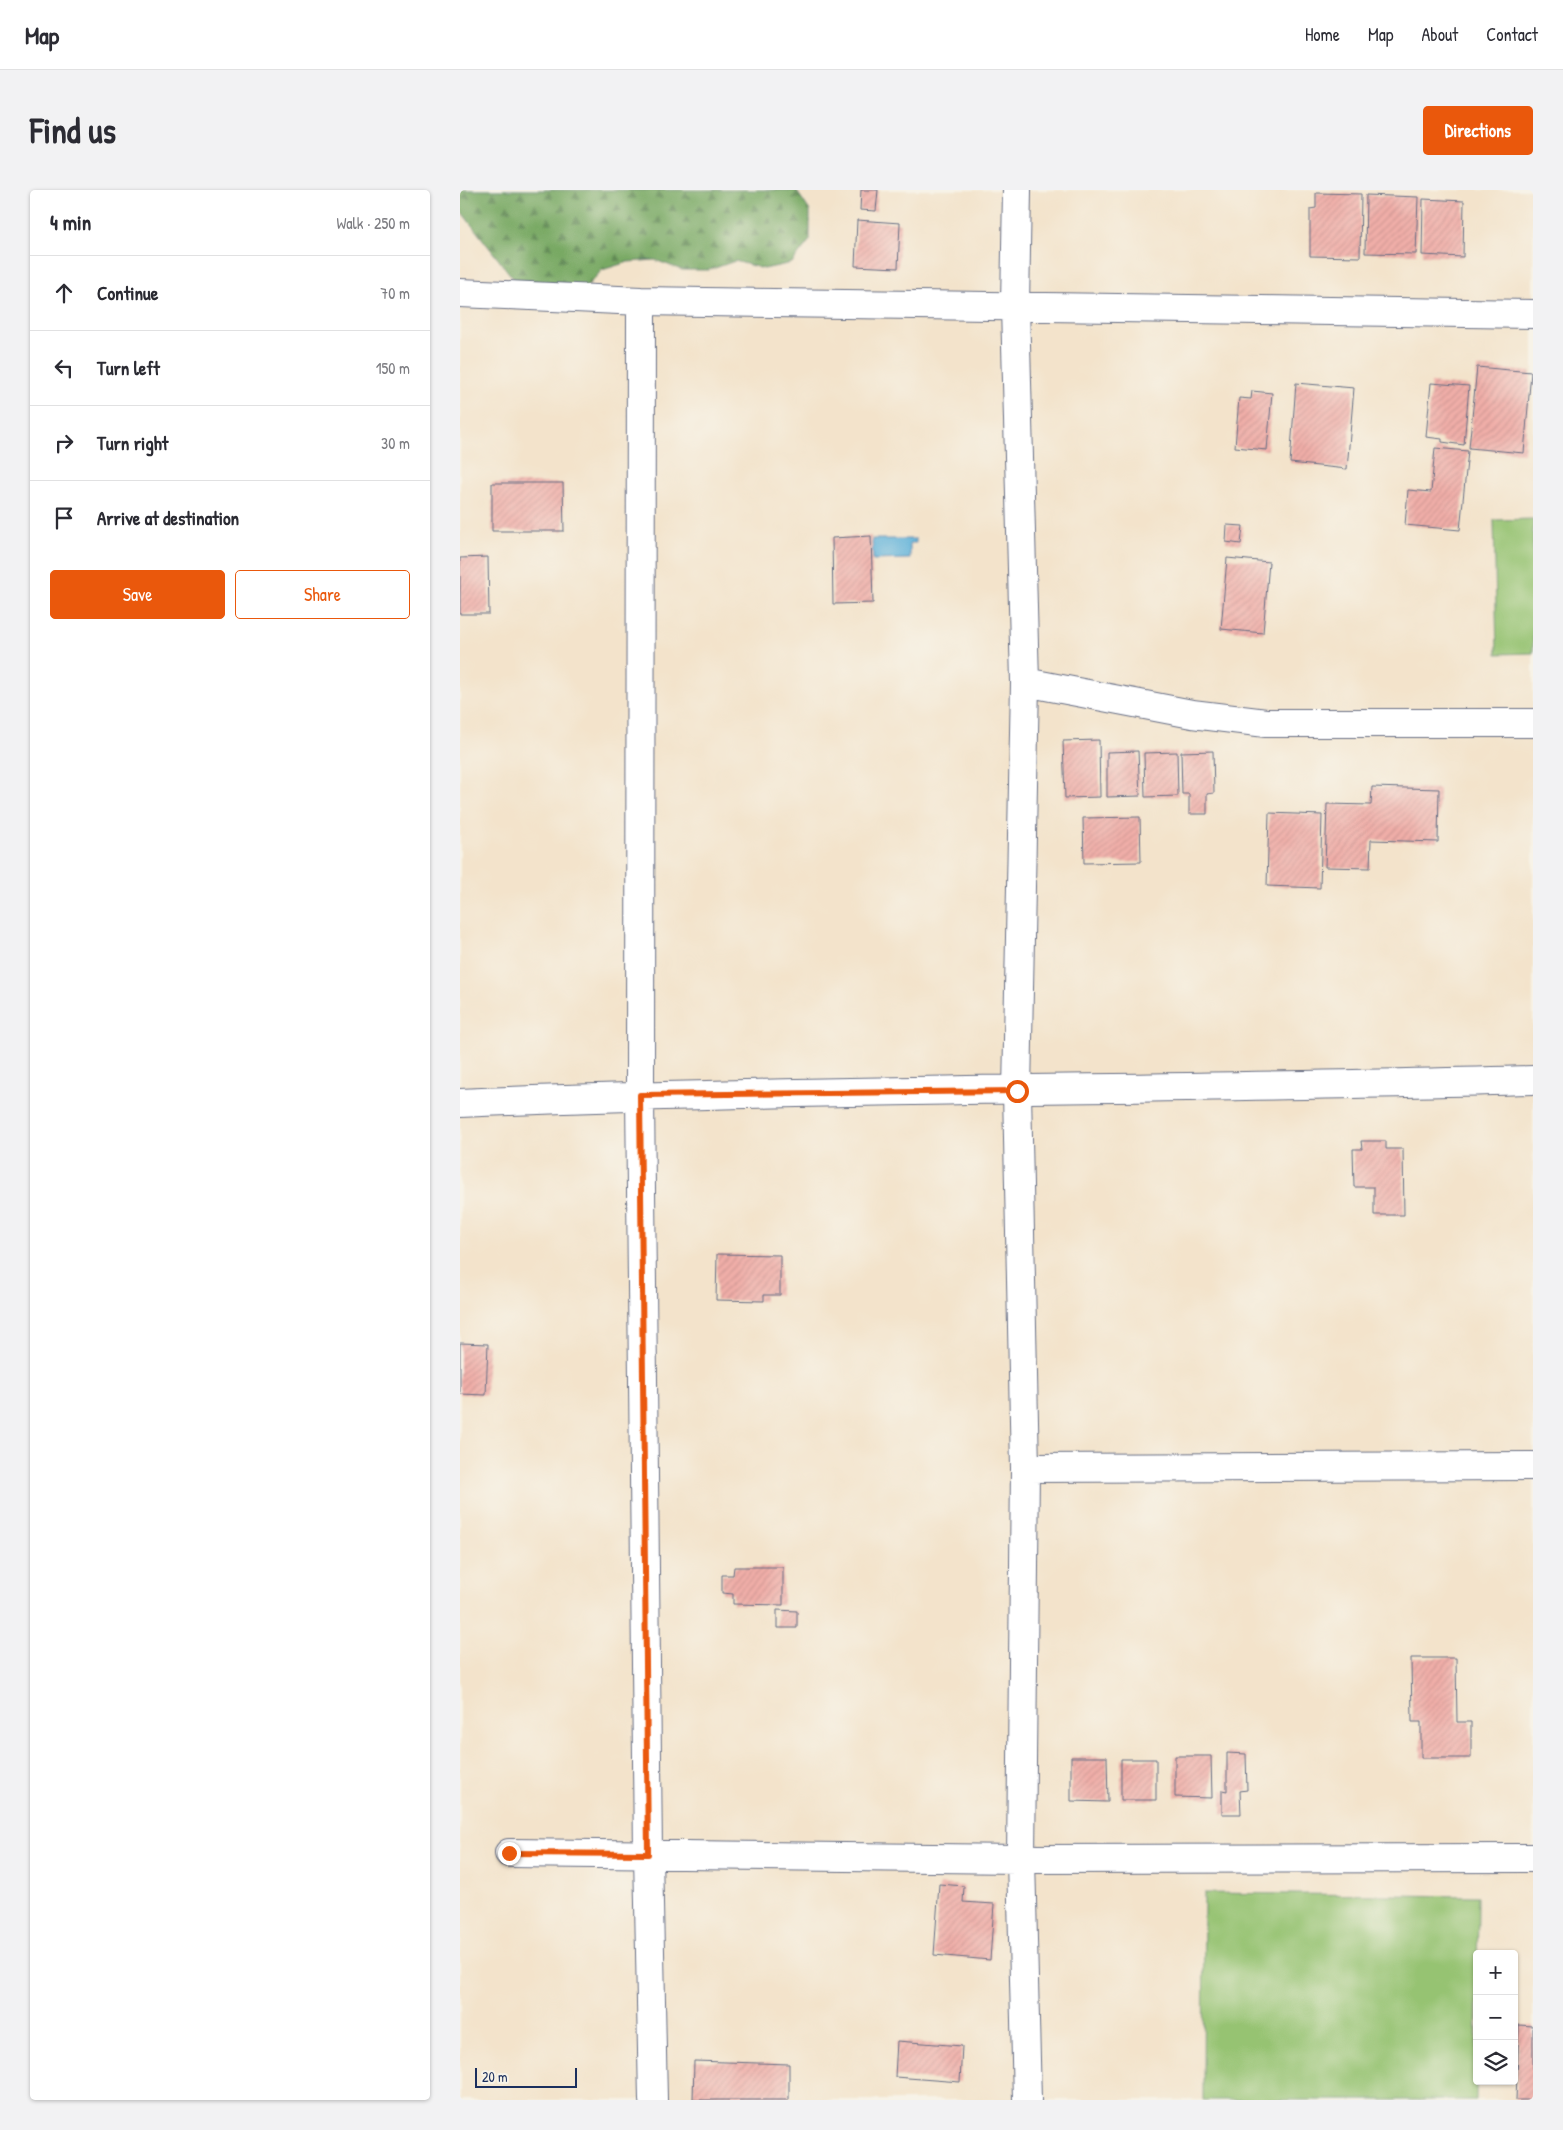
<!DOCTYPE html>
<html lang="en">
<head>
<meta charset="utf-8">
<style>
	:root { --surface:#fff; --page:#f2f2f3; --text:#2b2b33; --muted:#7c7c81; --line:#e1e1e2; --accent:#ea580c }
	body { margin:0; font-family:"Patrick Hand",sans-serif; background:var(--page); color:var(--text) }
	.controls { position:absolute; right:15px; bottom:15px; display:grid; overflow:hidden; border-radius:5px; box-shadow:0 1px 4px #0004 }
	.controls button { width:45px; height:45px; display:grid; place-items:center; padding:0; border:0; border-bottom:1px solid var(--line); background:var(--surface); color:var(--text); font:25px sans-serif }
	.scale { position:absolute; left:15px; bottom:12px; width:102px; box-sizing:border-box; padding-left:5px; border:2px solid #1b2f5e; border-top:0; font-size:14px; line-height:18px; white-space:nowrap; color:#1b2f5e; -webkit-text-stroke:4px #f7f3e8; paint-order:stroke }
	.stop { position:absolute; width:15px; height:15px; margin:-11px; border:4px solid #ea580c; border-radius:50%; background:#fff }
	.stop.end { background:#ea580c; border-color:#fff; box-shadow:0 1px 5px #0008 }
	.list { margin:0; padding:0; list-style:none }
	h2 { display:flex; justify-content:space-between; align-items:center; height:65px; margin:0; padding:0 20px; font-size:21px }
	h2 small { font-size:16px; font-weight:400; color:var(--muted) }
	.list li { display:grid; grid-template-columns:32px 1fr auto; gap:15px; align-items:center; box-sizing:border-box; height:75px; padding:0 20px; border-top:1px solid var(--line) }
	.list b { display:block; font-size:19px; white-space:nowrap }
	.list em { font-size:16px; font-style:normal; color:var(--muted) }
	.actions { display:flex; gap:10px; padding:15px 20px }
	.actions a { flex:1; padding:11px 0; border:1px solid var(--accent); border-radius:5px; text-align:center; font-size:18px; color:var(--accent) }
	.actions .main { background:var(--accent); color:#fff }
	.icon { flex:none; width:28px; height:28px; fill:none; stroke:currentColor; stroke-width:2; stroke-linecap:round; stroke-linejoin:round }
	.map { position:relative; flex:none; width:1073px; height:1910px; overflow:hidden; border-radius:5px }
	header { display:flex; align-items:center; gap:30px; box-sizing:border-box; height:70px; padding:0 25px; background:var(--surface); border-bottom:1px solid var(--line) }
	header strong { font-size:24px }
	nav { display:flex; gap:28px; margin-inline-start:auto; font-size:18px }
	.intro { display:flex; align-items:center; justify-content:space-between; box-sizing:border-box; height:120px; padding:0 30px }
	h1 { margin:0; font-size:35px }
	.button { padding:12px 22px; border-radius:5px; background:var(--accent); color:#fff; font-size:18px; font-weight:700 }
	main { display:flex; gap:30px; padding:0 30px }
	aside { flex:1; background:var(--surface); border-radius:5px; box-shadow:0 1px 4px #0004 }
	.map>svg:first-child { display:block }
</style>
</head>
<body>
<header>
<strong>Map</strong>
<nav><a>Home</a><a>Map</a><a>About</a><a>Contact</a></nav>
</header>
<div class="intro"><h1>Find us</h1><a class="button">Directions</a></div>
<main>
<aside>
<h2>4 min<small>Walk · 250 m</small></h2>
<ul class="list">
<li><svg class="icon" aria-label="ahead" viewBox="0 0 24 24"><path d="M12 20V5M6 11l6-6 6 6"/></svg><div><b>Continue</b></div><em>70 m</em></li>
<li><svg class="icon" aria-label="left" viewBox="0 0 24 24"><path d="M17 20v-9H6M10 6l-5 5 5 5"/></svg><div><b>Turn left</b></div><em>150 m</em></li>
<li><svg class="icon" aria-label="right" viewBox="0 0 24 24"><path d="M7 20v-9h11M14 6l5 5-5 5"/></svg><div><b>Turn right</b></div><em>30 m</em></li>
<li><svg class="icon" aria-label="arrive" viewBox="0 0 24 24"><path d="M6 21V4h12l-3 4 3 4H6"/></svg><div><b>Arrive at destination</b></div></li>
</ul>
<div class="actions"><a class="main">Save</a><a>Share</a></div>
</aside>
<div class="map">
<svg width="1073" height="1910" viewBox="0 0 1073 1910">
	<defs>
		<pattern id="forest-firs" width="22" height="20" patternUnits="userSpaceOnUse" patternTransform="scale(1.25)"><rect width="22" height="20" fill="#78a964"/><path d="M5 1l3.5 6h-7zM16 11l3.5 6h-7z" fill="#628a56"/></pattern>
		<pattern id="building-hatch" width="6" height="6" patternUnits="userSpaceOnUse" patternTransform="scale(1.25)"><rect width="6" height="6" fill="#f0aea8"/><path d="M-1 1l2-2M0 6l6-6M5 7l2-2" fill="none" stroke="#cd9693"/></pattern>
	</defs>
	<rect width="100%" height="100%" fill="#f7f3e8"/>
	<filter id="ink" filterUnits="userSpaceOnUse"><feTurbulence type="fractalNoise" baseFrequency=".02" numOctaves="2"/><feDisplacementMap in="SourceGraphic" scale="10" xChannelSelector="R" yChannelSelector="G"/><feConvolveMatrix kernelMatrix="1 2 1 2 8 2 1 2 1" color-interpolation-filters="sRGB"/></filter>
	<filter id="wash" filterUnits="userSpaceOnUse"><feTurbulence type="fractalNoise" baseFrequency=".0096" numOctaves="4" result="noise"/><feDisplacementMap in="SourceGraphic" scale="20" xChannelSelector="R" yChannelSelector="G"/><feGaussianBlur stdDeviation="1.12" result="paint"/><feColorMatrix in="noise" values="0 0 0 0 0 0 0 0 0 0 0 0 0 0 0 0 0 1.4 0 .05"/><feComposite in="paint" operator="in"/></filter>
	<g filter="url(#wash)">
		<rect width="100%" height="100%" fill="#f3e3cb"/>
		<path fill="url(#forest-firs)" stroke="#4a6c61" d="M0,0H336L350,21V50L332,73L304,79L275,71L249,80H222L195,70L168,72L142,80L123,101L70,110L0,20Z"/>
		<path fill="#96c372" stroke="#587968" d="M1073,329V463L1037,464L1034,330Z
			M744,1703L1018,1706L1016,1910H743Z"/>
		<path fill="#5db1d9" stroke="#3c709c" d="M412,349H456V353H450V369L413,370Z"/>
		<g id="blocks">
			<path fill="url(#building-hatch)" d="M401,0H418L416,21L400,20Z
				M856,3L901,4L900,67L850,66V19L856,18Z
				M906,5L958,7L956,64L905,63Z
				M963,9L1004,11L1003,67L962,65Z
				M397,30L440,33L438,78L395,76Z
				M1017,177L1071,182L1064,263L1009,258Z
				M836,193L894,198L887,279L830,273Z
				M971,193L1009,196L1004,255L982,252V249L966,247Z
				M792,201L812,203L807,260L775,257L779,208L791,209Z
				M975,258L1008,261L1000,340L945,335L948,300L971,302Z
				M32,293H103L104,341H32Z
				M767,335L783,336L781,354L766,352Z
				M411,346L413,413L373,414L372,348Z
				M28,367L29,424H0V368Z
				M767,368L809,372L803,443L761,439Z
				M639,550L640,607L605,608L603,551Z
				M678,561L680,606L647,607V562Z
				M753,561L754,603L747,604V624H729V604H722L721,562Z
				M717,562L718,606L685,607L684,563Z
				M912,597L979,599L978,652L911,650L910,678L865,677L867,614L911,615Z
				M809,623L862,625L860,698L807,696Z
				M680,627L681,672L624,673L623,628Z
				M901,951H926V959H943L944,1025H914V997H894L893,959H902Z
				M257,1064L320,1065V1105H304V1111L256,1110Z
				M0,1153L28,1154L26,1205L0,1204Z
				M274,1377H323V1415L273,1414V1404L262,1403V1385H273Z
				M317,1420L337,1421V1438H317Z
				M951,1468H996L997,1532H1011V1568H961V1532H952Z
				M767,1563L786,1564L787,1600L780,1601L781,1624H762V1600L767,1601Z
				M715,1566H751L752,1608L715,1607Z
				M611,1567H647L648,1612L611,1611Z
				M661,1569H696V1610H661Z
				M479,1694L504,1696L503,1712L534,1714L530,1770L474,1765Z
				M1059,1835L1073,1836V1910H1056Z
				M437,1851L502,1856L500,1892L435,1887Z
				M234,1871L329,1874V1910H233Z"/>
		</g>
	</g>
	<g filter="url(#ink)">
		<use href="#blocks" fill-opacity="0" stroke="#676e84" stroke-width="1"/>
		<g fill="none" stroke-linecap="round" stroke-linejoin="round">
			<g stroke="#676e84" stroke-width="30">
				<path id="minor" d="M557,0L555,117L565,492L557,901L565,1278L561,1669L567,1910
					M0,103L181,111L1073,124
					M181,111L180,905L188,1664L193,1910
					M565,492L732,524L806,533H1073
					M0,913C357,898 715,900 1073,890
					M565,1278L1073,1276
					M49,1663L561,1669L1073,1668"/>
			</g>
			<use href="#minor" stroke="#fff" stroke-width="28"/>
		</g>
	</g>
	<g fill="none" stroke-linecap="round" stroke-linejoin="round" filter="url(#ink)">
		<path stroke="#ea580c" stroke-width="6" d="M49,1663L188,1664L180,905L557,901"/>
	</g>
</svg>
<div class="controls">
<button>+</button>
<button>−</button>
<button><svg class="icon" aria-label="layers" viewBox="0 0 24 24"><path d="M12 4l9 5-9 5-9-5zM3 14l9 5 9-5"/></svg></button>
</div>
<div class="scale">20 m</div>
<div class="stop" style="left:557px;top:901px"></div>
<div class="stop end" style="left:49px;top:1663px"></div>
</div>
</main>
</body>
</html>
